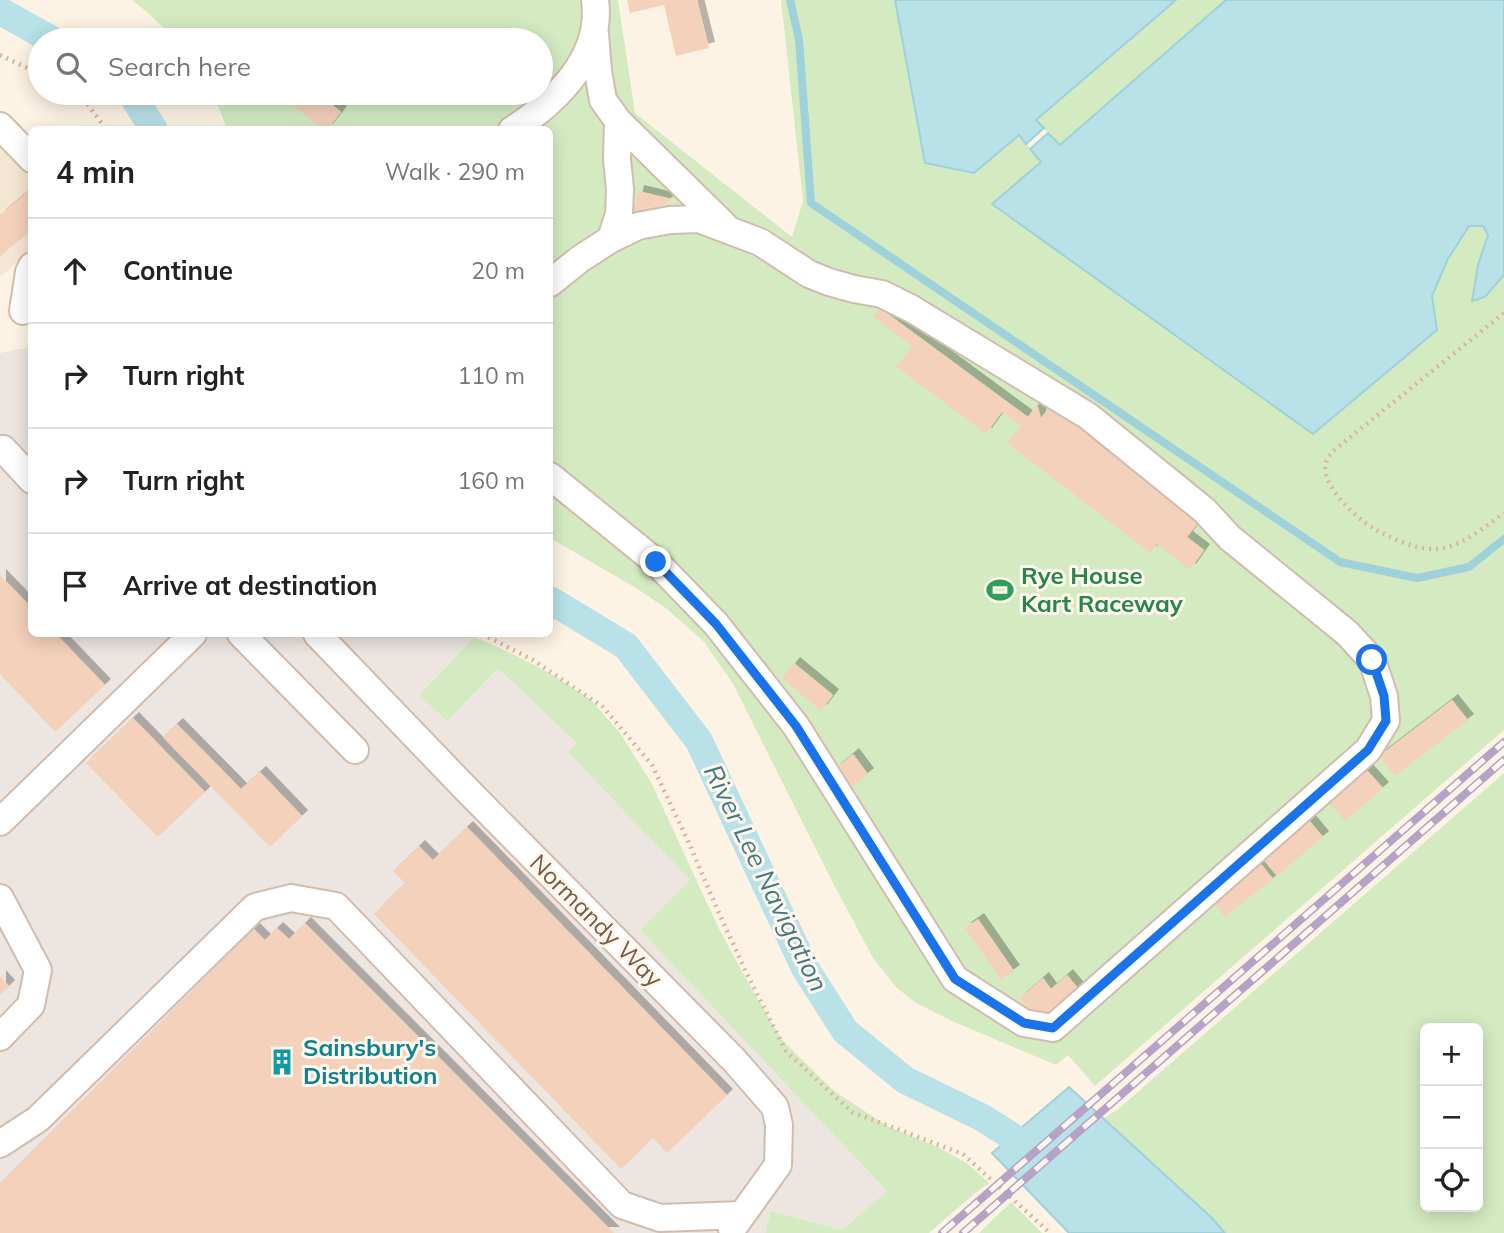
<!DOCTYPE html>
<html lang="en">
<head>
<meta charset="utf-8">
<style>
	:root { --surface:#fff; --page:#f6f6f6; --text:#222; --muted:#767676; --line:#e0e0e0 }
	body { margin:0; font-family:Mulish,sans-serif; background:var(--page); color:var(--text) }
	.controls { position:absolute; right:21px; bottom:21px; display:grid; overflow:hidden; border-radius:10px; box-shadow:0 4px 18px #0003 }
	.controls button { width:63px; height:63px; display:grid; place-items:center; padding:0; border:0; border-bottom:2px solid var(--line); background:var(--surface); color:var(--text); font:35px sans-serif }
	.stop { position:absolute; width:21px; height:21px; margin:-16px; border:5px solid #1a73e8; border-radius:50%; background:#fff }
	.stop.end { background:#1a73e8; border-color:#fff; box-shadow:0 2px 7px #0008 }
	.list { margin:0; padding:0; list-style:none }
	h2 { display:flex; justify-content:space-between; align-items:center; height:91px; margin:0; padding:0 28px; font-size:30px }
	h2 small { font-size:23px; font-weight:400; color:var(--muted) }
	.list li { display:grid; grid-template-columns:46px 1fr auto; gap:21px; align-items:center; box-sizing:border-box; height:105px; padding:0 28px; border-top:2px solid var(--line) }
	.list b { display:block; font-size:26px; white-space:nowrap }
	.list em { font-size:23px; font-style:normal; color:var(--muted) }
	.icon { flex:none; width:38px; height:38px; fill:none; stroke:currentColor; stroke-width:2; stroke-linecap:round; stroke-linejoin:round }
	.map { position:relative; flex:none; width:1504px; height:1233px; overflow:hidden }
	.search { position:absolute; background:var(--surface); box-shadow:0 4px 18px #0003; left:28px; top:28px; width:525px; height:77px; display:flex; align-items:center; gap:18px; box-sizing:border-box; padding:0 24px; border-radius:38px; color:var(--muted); font-size:26px }
	.panel { position:absolute; background:var(--surface); box-shadow:0 4px 18px #0003; left:28px; top:126px; width:525px; height:511px; border-radius:10px }
	.map>svg:first-child { display:block }
</style>
</head>
<body>
<div class="map">
<svg width="1504" height="1233" viewBox="0 0 1504 1233">
	<defs>
		<filter id="shadow"><feDropShadow dx="6" dy="-6" stdDeviation="0" flood-color="#0004"/></filter>
	</defs>
	<rect width="100%" height="100%" fill="#fdf3e5"/>
	<path fill="#f5e5d3" d="M0,141L32,163L31,248L3,275L0,276Z"/>
	<path fill="#ede5df" d="M25,348L32,349V634H468L475,637L419,695L447,721L498,667L578,743L569,752L690,880L640,930L887,1191L842,1230L772,1211L765,1233H0V353Z"/>
	<path fill="#d4ebc2" fill-rule="evenodd" d="M132,0H618L635,113L792,237L803,201L781,0H895L925,163L974,173L1019,135L1041,161L993,204L1437,330L1432,296L1449,259L1469,226H1483L1488,235L1478,265L1485,297L1504,275V730L1095,1086L1068,1055L1056,1065L952,1021L916,1003L897,988L873,958L834,885L733,684L704,642L667,609L636,588L550,538V130L227,129L213,93H541V40H176L147,12Z
		M1176,0H1226L1059,145L1036,120Z
		M475,637L515,655L553,675L590,699L620,733L652,784L719,929L749,984L782,1040L834,1091L889,1127L938,1147L968,1164L989,1183L973,1195L929,1233H765L771,1211L842,1230L887,1191L640,930L690,880L568,752L577,743L498,668L447,721L419,695Z
		M1504,773V1233H1225L1212,1218L1104,1118L1117,1110ZM1425,1028H1478V1207H1425Z
		M1011,1202L1042,1233H979Z"/>
	<path fill="#b8e1e8" stroke="#9ed1da" stroke-width="2" d="M895,0H1176L1036,120L1044,128L1026,144L1019,135L974,173L925,163Z
		M1226,0H1504V275L1485,297L1472,301L1478,265L1488,235L1483,226H1469L1448,259L1432,296L1437,330L1313,434L992,204L1041,162L1030,149L1048,133L1060,145Z
		M1069,1087L1212,1218L1225,1233H1069L992,1153Z"/>
	<g fill="none" stroke-linecap="round" stroke-linejoin="round">
		<path stroke="#9ed1da" stroke-width="8" d="M790,0L799,39L811,203L1340,562L1417,578L1469,567L1504,539"/>
		<path stroke="#b8e1e8" stroke-width="28" d="M0,11L52,40
			M131,93L154,130
			M550,600L626,646L699,741L805,968L845,1031L905,1080L983,1118L1044,1157"/>
	</g>
	<path fill="#f4d1bb" filter="url(#shadow)" d="M627,0H697L709,48L676,56L664,5L630,13Z
		M278,93H318L341,112L327,130H324Z
		M30,190L32,192V230L0,256V215Z
		M638,191L672,199L631,226Z
		M880,308L1028,417L1037,404L1041,418L1052,404L1202,518L1187,537L1204,550L1190,570L1157,544L1150,553L1007,443L1021,426L1002,412L986,434L896,367L912,346L873,317Z
		M0,575L32,608V634H56L105,685L55,732L0,674Z
		M794,663L833,695L821,711L782,678Z
		M1452,700L1468,720L1395,776L1379,756Z
		M133,718L205,792L158,837L86,763Z
		M177,724L241,789L260,772L302,816L270,847L163,737Z
		M853,754L868,774L851,788L835,769Z
		M1365,768L1383,788L1345,821L1327,801Z
		M1308,819L1323,837L1277,876L1262,858Z
		M467,827L727,1095L667,1153L653,1138L621,1169L374,914L405,883L393,871L419,846L433,860Z
		M1258,860L1273,879L1225,917L1210,898Z
		M978,919L1014,971L1001,980L965,928Z
		M305,923L614,1233H0V1183L254,929L265,940L277,928L289,939Z
		M1067,975L1082,993L1067,1006L1062,1001L1039,1020L1020,998L1043,978L1051,989Z
		M0,976L9,986L0,995Z"/>
	<g fill="none" stroke-linecap="round" stroke-linejoin="round">
		<g stroke="#d1bcad" stroke-width="30">
			<path id="minor" d="M595,34L598,71L603,100L618,121L617,159L620,189L619,214L611,239
				M618,121L724,225
				M0,126L32,159
				M512,130C556,102 603,57 595,0
				M550,283L580,259L611,239L638,226L670,220L699,219L760,242L809,274L829,282L854,289L882,294L912,309L1088,416L1204,510L1230,538L1347,633L1372,660L1384,696L1386,721L1368,750L1053,1028L1024,1023L955,979L796,726L716,624L656,562L550,476
				M23,311L29,272L32,266
				M3,449L32,480
				M241,634L355,750
				M317,634L469,792L734,1060L775,1107L779,1125L778,1165L732,1229
				M0,822L193,634
				M0,898L38,970L31,1005L0,1037
				M0,1144L38,1119L255,907L291,898L336,906L622,1205L660,1218L742,1215"/>
		</g>
		<path stroke="#d9b49e" stroke-width="4.5" stroke-dasharray="2 5" stroke-linecap="butt" d="M0,55L40,74
			M79,93L107,130
			M1504,313L1343,443C1338,447 1331,452 1328,458C1314,480 1356,518 1373,528C1392,539 1422,553 1444,548C1466,543 1486,526 1504,513
			M482,634L533,660L603,707L652,765L688,841L718,911L747,974L786,1051L852,1112L963,1154L1050,1233"/>
		<use href="#minor" stroke="#fff" stroke-width="26"/>
		<g stroke="#b6a2c7" stroke-width="8">
			<path id="rail" d="M942,1233L1504,742
				M963,1233L1504,760"/>
		</g>
		<use href="#rail" stroke="#fff7ec" stroke-width="5" stroke-dasharray="16" stroke-linecap="butt"/>
	</g>
	<g fill="none" stroke-linecap="round" stroke-linejoin="round">
		<path stroke="#1a73e8" stroke-width="9" d="M656,562L716,624L796,726L955,979L1024,1023L1053,1028L1368,750L1386,721L1384,696L1372,660"/>
	</g>
	<defs>
		<g id="stadium-bare" transform="scale(2.1)"><path d="M0-5a6.5 5 0 1 0 0 10a6.5 5 0 1 0 0-10ZM-3.5-1.8h7v3.6h-7Z" fill="#2e9e5b" stroke="#fff7ec" stroke-width="2.5" paint-order="stroke"/></g>
		<g id="building-bare" transform="scale(2.1)"><path d="M-4-6H4V6H1V3H-1V6H-4ZM-2.5-4.3h1.7v1.8h-1.7ZM.8-4.3h1.7v1.8H.8ZM-2.5-1h1.7V.8h-1.7ZM.8-1h1.7V.8H.8Z" fill="#0f9aa8" stroke="#fff7ec" stroke-width="2.5" paint-order="stroke"/></g>
	</defs>
	<g fill-rule="evenodd">
		<use href="#stadium-bare" x="1000" y="590"/>
		<use href="#building-bare" x="282" y="1062"/>
	</g>
	<g text-anchor="middle" stroke-width="6" stroke-linejoin="round" paint-order="stroke">
		<g font-size="24" font-weight="bold" fill="#27864d" stroke="#fff7ec" text-anchor="start">
			<text x="1021" y="584">Rye House<tspan x="1021" dy="28">Kart Raceway</tspan></text>
		</g>
		<g font-size="24" fill="#775849" stroke="#fff7ec">
			<text transform="translate(596 921) rotate(45)" y="8">Normandy Way</text>
		</g>
		<g font-size="24" font-weight="bold" fill="#0d838f" stroke="#fff7ec" text-anchor="start">
			<text x="303" y="1056">Sainsbury's<tspan x="303" dy="28">Distribution</tspan></text>
		</g>
		<g font-size="26" font-style="italic" fill="#3f7a84" stroke="#fff7ec">
			<text transform="translate(766 878) rotate(64)" y="9">River Lee Navigation</text>
		</g>
	</g>
</svg>
<div class="controls">
<button>+</button>
<button>−</button>
<button><svg class="icon" aria-label="locate" viewBox="0 0 24 24"><circle cx="12" cy="12" r="6"/><path d="M12 2v4M12 18v4M2 12h4M18 12h4"/></svg></button>
</div>
<div class="stop" style="left:1372px;top:660px"></div>
<div class="stop end" style="left:656px;top:562px"></div>
<div class="search"><svg class="icon" aria-label="search" viewBox="0 0 24 24"><circle cx="10" cy="10" r="6"/><path d="M15 15l6 6"/></svg>Search here</div>
<section class="panel">
<h2>4 min<small>Walk · 290 m</small></h2>
<ul class="list">
<li><svg class="icon" aria-label="ahead" viewBox="0 0 24 24"><path d="M12 20V5M6 11l6-6 6 6"/></svg><div><b>Continue</b></div><em>20 m</em></li>
<li><svg class="icon" aria-label="right" viewBox="0 0 24 24"><path d="M7 20v-9h11M14 6l5 5-5 5"/></svg><div><b>Turn right</b></div><em>110 m</em></li>
<li><svg class="icon" aria-label="right" viewBox="0 0 24 24"><path d="M7 20v-9h11M14 6l5 5-5 5"/></svg><div><b>Turn right</b></div><em>160 m</em></li>
<li><svg class="icon" aria-label="arrive" viewBox="0 0 24 24"><path d="M6 21V4h12l-3 4 3 4H6"/></svg><div><b>Arrive at destination</b></div></li>
</ul>
</section>
</div>
</body>
</html>
